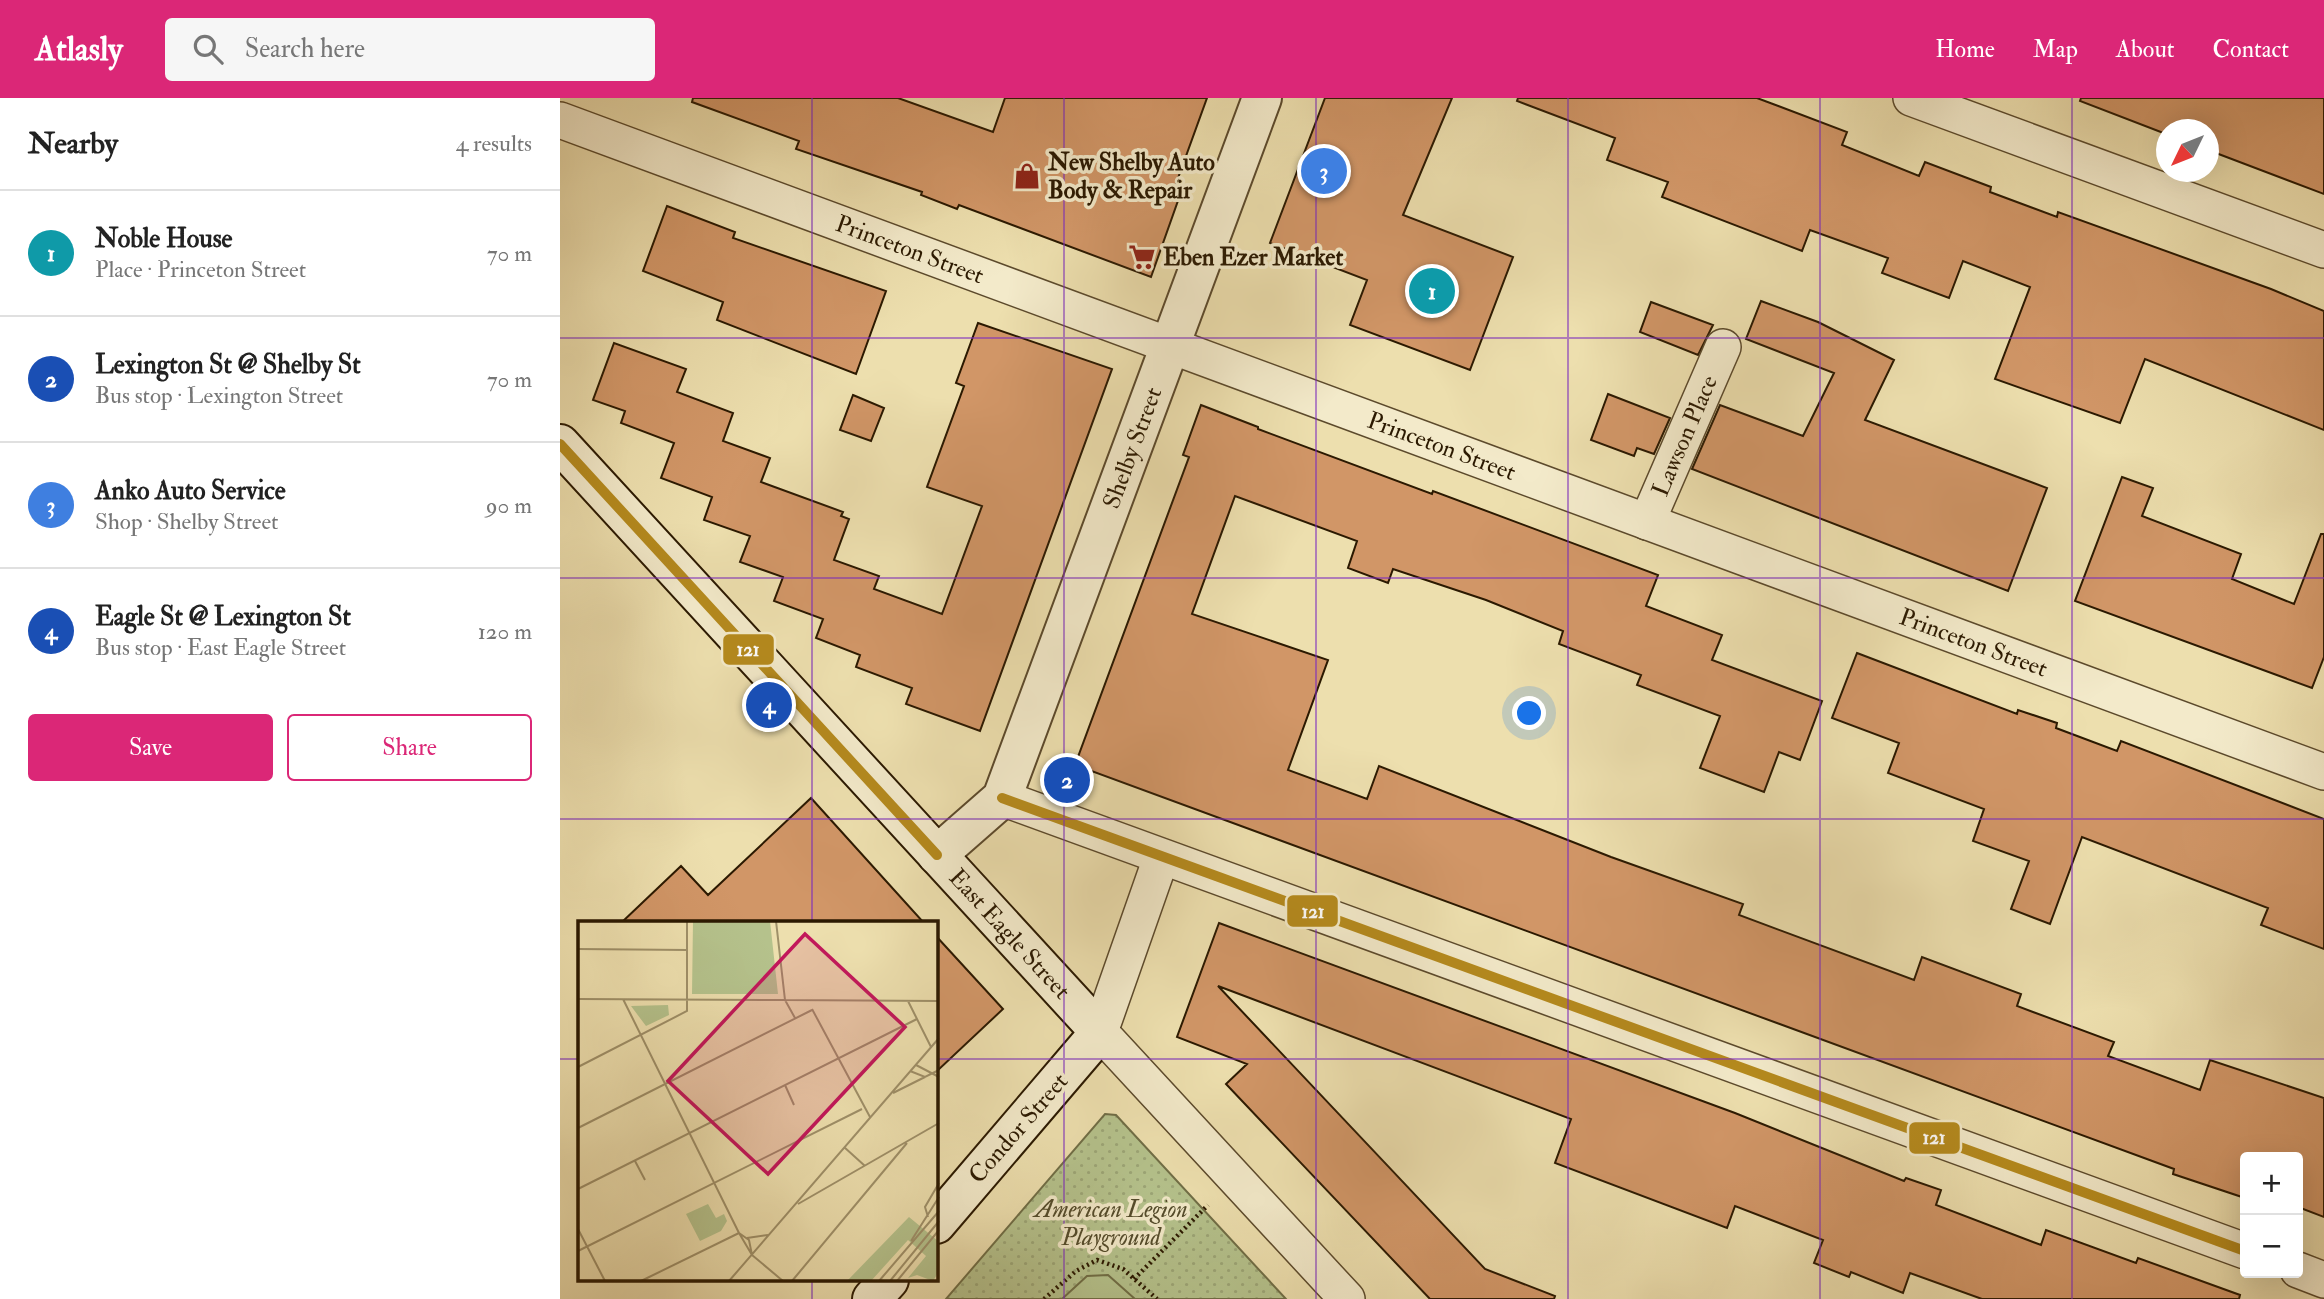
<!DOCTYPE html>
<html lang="en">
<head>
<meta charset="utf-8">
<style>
	:root { --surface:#fff; --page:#f6f6f6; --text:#222; --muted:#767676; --line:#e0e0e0; --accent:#db2777 }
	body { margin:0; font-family:"IM FELL Double Pica",serif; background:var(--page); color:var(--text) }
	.controls { position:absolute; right:21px; bottom:21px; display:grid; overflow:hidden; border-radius:7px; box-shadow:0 7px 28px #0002 }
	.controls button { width:63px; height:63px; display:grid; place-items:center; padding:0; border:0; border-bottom:2px solid var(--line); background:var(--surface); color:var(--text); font:35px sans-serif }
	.compass { position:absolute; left:1596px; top:21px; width:63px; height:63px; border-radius:50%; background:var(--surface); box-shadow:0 7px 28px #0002; rotate:227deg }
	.you { position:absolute; left:970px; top:616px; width:24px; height:24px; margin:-18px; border:5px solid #fff; border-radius:50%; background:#1a73e8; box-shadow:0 0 0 10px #1a73e833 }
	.badge { display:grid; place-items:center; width:46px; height:46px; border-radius:50%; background:var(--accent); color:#fff; font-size:23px; font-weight:700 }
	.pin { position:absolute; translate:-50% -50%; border:4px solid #fff; box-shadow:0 2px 7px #0006 }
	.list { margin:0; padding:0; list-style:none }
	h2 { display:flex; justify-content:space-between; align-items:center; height:91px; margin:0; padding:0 28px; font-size:30px }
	h2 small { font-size:23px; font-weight:400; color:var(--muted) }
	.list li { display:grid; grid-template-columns:46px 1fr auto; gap:21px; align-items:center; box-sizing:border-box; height:126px; padding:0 28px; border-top:2px solid var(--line) }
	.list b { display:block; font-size:26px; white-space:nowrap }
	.list p { margin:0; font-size:23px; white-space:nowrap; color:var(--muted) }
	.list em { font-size:23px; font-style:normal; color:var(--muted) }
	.actions { display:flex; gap:14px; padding:21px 28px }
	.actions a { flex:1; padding:16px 0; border:2px solid var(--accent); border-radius:7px; text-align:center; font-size:24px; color:var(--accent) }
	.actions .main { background:var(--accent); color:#fff }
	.icon { flex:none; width:38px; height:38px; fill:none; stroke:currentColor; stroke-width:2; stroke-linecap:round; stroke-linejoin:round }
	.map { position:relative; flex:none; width:1764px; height:1201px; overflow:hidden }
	header { display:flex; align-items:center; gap:42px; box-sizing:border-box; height:98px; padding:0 35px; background:var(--accent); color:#fff }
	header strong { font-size:33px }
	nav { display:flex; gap:38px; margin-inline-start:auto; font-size:24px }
	.search { width:490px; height:63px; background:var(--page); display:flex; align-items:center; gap:18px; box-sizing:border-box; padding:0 24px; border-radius:7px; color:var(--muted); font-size:26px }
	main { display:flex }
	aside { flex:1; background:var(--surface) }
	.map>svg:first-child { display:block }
</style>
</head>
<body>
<header>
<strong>Atlasly</strong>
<div class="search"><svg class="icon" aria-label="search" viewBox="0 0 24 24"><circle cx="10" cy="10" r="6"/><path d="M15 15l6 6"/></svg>Search here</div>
<nav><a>Home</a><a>Map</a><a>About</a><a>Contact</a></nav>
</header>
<main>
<aside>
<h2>Nearby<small>4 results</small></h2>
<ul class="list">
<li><span class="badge" style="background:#0f9aa8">1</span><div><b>Noble House</b><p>Place · Princeton Street</p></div><em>70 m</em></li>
<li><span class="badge" style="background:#1a4fb4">2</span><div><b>Lexington St @ Shelby St</b><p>Bus stop · Lexington Street</p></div><em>70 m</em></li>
<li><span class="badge" style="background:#3f7fe0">3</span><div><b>Anko Auto Service</b><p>Shop · Shelby Street</p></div><em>90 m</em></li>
<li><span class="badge" style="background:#1a4fb4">4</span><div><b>Eagle St @ Lexington St</b><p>Bus stop · East Eagle Street</p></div><em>120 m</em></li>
</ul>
<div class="actions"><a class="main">Save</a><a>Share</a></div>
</aside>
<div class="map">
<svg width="1764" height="1201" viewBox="0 0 1764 1201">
	<defs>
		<pattern id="park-dots" width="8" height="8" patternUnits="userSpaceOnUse" patternTransform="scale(1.75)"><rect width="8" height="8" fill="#b5c28c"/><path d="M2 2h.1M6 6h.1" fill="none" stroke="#9ca677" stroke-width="1.8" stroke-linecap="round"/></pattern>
	</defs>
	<rect width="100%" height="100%" fill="#eddfae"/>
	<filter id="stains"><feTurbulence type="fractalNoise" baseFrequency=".00286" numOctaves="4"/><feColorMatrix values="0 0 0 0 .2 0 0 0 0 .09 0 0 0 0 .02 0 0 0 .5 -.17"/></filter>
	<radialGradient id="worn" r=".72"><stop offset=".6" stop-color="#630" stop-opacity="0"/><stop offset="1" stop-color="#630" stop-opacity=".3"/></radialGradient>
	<path fill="url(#park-dots)" stroke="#706e46" stroke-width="2" d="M545,1016L556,1017L726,1201H386Z"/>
	<path fill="#b5c28c" stroke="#706e46" stroke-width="2" d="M548,1177L575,1201H502L527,1178Z"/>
	<path fill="#d19667" stroke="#2b1901" stroke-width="2" d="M133,0H338L433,34L445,0H647L613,94L620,97L591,179L399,107L397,111L361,97L362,94L236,51L239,43L132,4Z
		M765,0H892L843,117L953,159L910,272L790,227L807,182L710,145Z
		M958,0H1197L1287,34L1282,47L1359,78L1365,64L1431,89L1430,94L1497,119L1498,114L1711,191L1764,213V332L1585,261L1560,325L1435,281L1470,189L1403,163L1389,200L1322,175L1328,160L1250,132L1242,153L1102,99L1108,84L1047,62L1055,40L957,3Z
		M1521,0H1764V96L1648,52V32H1606V36L1520,3Z
		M107,108L175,134L173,140L326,193L296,276L157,222L163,204L83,173Z
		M1201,203L1258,224L1334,262L1305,322L1487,390L1448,493L1132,371L1160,307L1243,338L1274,275L1186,241Z
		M1091,204L1153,227L1138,257L1080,234Z
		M418,225L552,271L420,633L346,606L352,590L296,569L300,557L256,540L263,521L214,503L223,479L180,464L190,438L144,422L152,399L101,380L114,345L61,325L65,313L33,302L54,245L126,271L117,294L173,315L163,343L210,360L201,384L283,414L281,418L289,421L274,462L319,478L314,491L382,516L422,408L367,389L404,288L396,285Z
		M1048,296L1110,320L1094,356L1077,350L1074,358L1031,342Z
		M293,297L324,310L311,343L280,332Z
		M641,307L698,329V331L872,396L873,393L1098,477L1086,508L1162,537L1152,562L1262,603L1240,662L1219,654L1204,694L1140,670L1160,618L1077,587L1081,577L999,546L1003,533L926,502L833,471L828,485L788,470L797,443L675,398L632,516L768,562L728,672L807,701L819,668L1051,759L1183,806L1179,817L1354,882L1362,859L1461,896L1457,908L1554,944L1548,958L1640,992L1650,962L1764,1000V1119L1738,1109V1059H1685V1100L1613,1076L1614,1071L515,667L629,359L623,357Z
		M1562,379L1593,390L1582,418L1681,456L1672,481L1734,506L1761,436H1764V559L1752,590L1515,503Z
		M1297,555L1457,616L1458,612L1497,625L1496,630L1557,653L1561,643L1764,721V851L1701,827L1708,810L1522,739L1490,826L1451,811L1469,763L1413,743L1424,711L1328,675L1339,645L1272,620Z
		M251,700L364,825H61L121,768L148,797Z
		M659,825L1175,1015L1344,1083L1346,1080L1381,1092L1376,1107L1481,1147L1486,1132L1576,1165L1578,1160L1680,1197L1679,1201H1422L1350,1175L1343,1195L1291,1174L1289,1179L1254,1165L1263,1142L1175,1108L1167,1130L995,1065L1011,1021L658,888L925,1171L995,1198L994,1201H870L666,986L687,966L617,939Z
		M376,838L443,911L376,974Z"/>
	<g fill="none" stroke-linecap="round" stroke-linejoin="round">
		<g stroke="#5c4a2c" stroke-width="38">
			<g id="minor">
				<path d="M1351,0L1764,152"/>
				<path id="s1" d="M0,22L1764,674"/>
				<path id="s2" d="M1087,424L1163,249"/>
				<path d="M442,700L1685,1153"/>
				<path d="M601,760L540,934L787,1201"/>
				<path d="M1738,1172L1764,1182"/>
			</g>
		</g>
		<g stroke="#5c4a2c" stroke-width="42">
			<g id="tertiary">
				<path id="s3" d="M377,757L442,700L702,0"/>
			</g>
		</g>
		<g stroke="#2b1901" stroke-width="42">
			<g id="secondary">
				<path id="s4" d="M0,346L540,934L376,1126"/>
				<path d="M312,1201L329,1182"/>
			</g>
		</g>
		<path stroke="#2b1901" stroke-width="4.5" stroke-dasharray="2 3.5" stroke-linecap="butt" d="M574,1181L648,1107
			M484,1201L516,1173L537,1162L563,1171L597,1201"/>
		<use href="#minor" stroke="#f3eaca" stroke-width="35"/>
		<use href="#tertiary" stroke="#f3eaca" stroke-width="38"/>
		<use href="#secondary" stroke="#f3eaca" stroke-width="38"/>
		<g stroke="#f3eaca" stroke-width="16">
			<path id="bus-1" d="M0,346L377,757
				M442,700L1685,1153"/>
		</g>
		<use href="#bus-1" stroke="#b58a1d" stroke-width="10"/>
	</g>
	<path fill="none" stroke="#7b2cbf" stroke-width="2" stroke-opacity="0.55" d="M252,0V825M504,0V1201M756,0V1201M1008,0V1201M1260,0V1201M1512,0V1201M0,240H1764M0,480H1764M0,721H1764M0,961H19M376,961H1764M252,1182V1201"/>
	<defs>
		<g id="shop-bare" transform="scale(2.1)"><path d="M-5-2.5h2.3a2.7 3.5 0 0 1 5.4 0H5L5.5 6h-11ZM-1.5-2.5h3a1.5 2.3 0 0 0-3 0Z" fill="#8f2418" stroke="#f3eaca" stroke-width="2.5" paint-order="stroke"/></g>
		<g id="supermarket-bare" transform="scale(2.1)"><path d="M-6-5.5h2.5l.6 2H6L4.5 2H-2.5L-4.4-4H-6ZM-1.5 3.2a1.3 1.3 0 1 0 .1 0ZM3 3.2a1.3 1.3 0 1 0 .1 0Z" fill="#8f2418" stroke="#f3eaca" stroke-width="2.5" paint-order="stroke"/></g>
	</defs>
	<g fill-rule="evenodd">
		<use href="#shop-bare" x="467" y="78"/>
		<use href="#supermarket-bare" x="582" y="159"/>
	</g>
	<g text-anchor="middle" stroke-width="7" stroke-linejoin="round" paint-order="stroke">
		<g font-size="24" font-weight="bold" fill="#2b1901" stroke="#f3eaca" text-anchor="start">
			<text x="488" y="72">New Shelby Auto<tspan x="488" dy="28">Body &amp; Repair</tspan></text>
			<text x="603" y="167">Eben Ezer Market</text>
		</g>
		<g font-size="24" fill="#2b1901" stroke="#f3eaca">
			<text dy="8" stroke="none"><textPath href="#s1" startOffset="373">Princeton Street</textPath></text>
			<text dy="8" stroke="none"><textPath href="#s2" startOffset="94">Lawson Place</textPath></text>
			<text dy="8" stroke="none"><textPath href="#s1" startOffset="940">Princeton Street</textPath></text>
			<text dy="8" stroke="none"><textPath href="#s3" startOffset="460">Shelby Street</textPath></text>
			<text dy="8" stroke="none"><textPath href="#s1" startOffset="1507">Princeton Street</textPath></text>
			<text dy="8" stroke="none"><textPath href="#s4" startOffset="665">East Eagle Street</textPath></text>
			<text transform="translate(458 1030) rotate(-49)" y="8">Condor Street</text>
		</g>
		<g font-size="24" font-style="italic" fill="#544c2b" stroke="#f3eaca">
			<text x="551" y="1119">American Legion<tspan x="551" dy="28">Playground</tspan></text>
		</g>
	</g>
	<g transform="translate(18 823)">
		<rect width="360" height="360" fill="#eddfae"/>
		<path d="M115,0H192L200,73H114ZM90,84L91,94L68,105L53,85ZM130,283L138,297L146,293L149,300L143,310L122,320L108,293ZM331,296L360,320V352L355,360L339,354L330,357L348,335L330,319L293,360H269Z" fill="#b5c28c"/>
		<path d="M124,8L186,9L188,59L135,63L132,47H122Z" fill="#b5c28c"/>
		<path fill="none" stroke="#9f9069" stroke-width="2" d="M198,0L207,79L361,80M0,28L109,29M0,78L207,79L217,97M45,78L161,312M330,80L353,126M234,88L292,196M338,144L361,156M0,146L109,90V0M332,150L347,156L361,149M207,164L216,184M315,172L347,156M0,207L234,89M266,226L287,245M57,240L67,259M0,268L339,98M220,283L361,202M350,296L347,286L361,262M0,308L27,360M161,312L171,319L174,334M161,312L174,334M169,317L190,314M333,320L361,276M0,330L284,188M174,334L205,360M63,360L161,312M151,360L361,117M214,360L329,222M301,360L361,290M312,360L361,300M319,360L361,309"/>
		<path fill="#c2185b" fill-opacity="0.15" stroke="#c2185b" stroke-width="3.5" d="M227,13L327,106L190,253L90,160Z"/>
		<rect width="360" height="360" fill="none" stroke="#2b1901" stroke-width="3.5"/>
	</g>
	<g stroke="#f3eaca" stroke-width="2.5">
		<rect x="162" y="535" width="53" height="33" rx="7" fill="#b58a1d"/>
		<rect x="726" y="796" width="53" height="34" rx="7" fill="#b58a1d"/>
		<rect x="1348" y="1023" width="53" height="34" rx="7" fill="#b58a1d"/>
	</g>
	<g font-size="19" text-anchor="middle" font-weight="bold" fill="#fff">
		<text x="188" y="558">121</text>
		<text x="753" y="820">121</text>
		<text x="1374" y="1046">121</text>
	</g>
	<rect width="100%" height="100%" filter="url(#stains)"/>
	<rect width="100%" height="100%" fill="url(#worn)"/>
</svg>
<div class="controls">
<button>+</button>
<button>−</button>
</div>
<svg class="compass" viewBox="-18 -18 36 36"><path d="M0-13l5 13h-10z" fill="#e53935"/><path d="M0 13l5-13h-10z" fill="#767676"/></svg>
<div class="you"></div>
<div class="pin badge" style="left:872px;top:193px;background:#0f9aa8">1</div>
<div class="pin badge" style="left:507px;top:682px;background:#1a4fb4">2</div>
<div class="pin badge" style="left:764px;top:73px;background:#3f7fe0">3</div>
<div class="pin badge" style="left:209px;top:607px;background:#1a4fb4">4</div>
</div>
</main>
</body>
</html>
